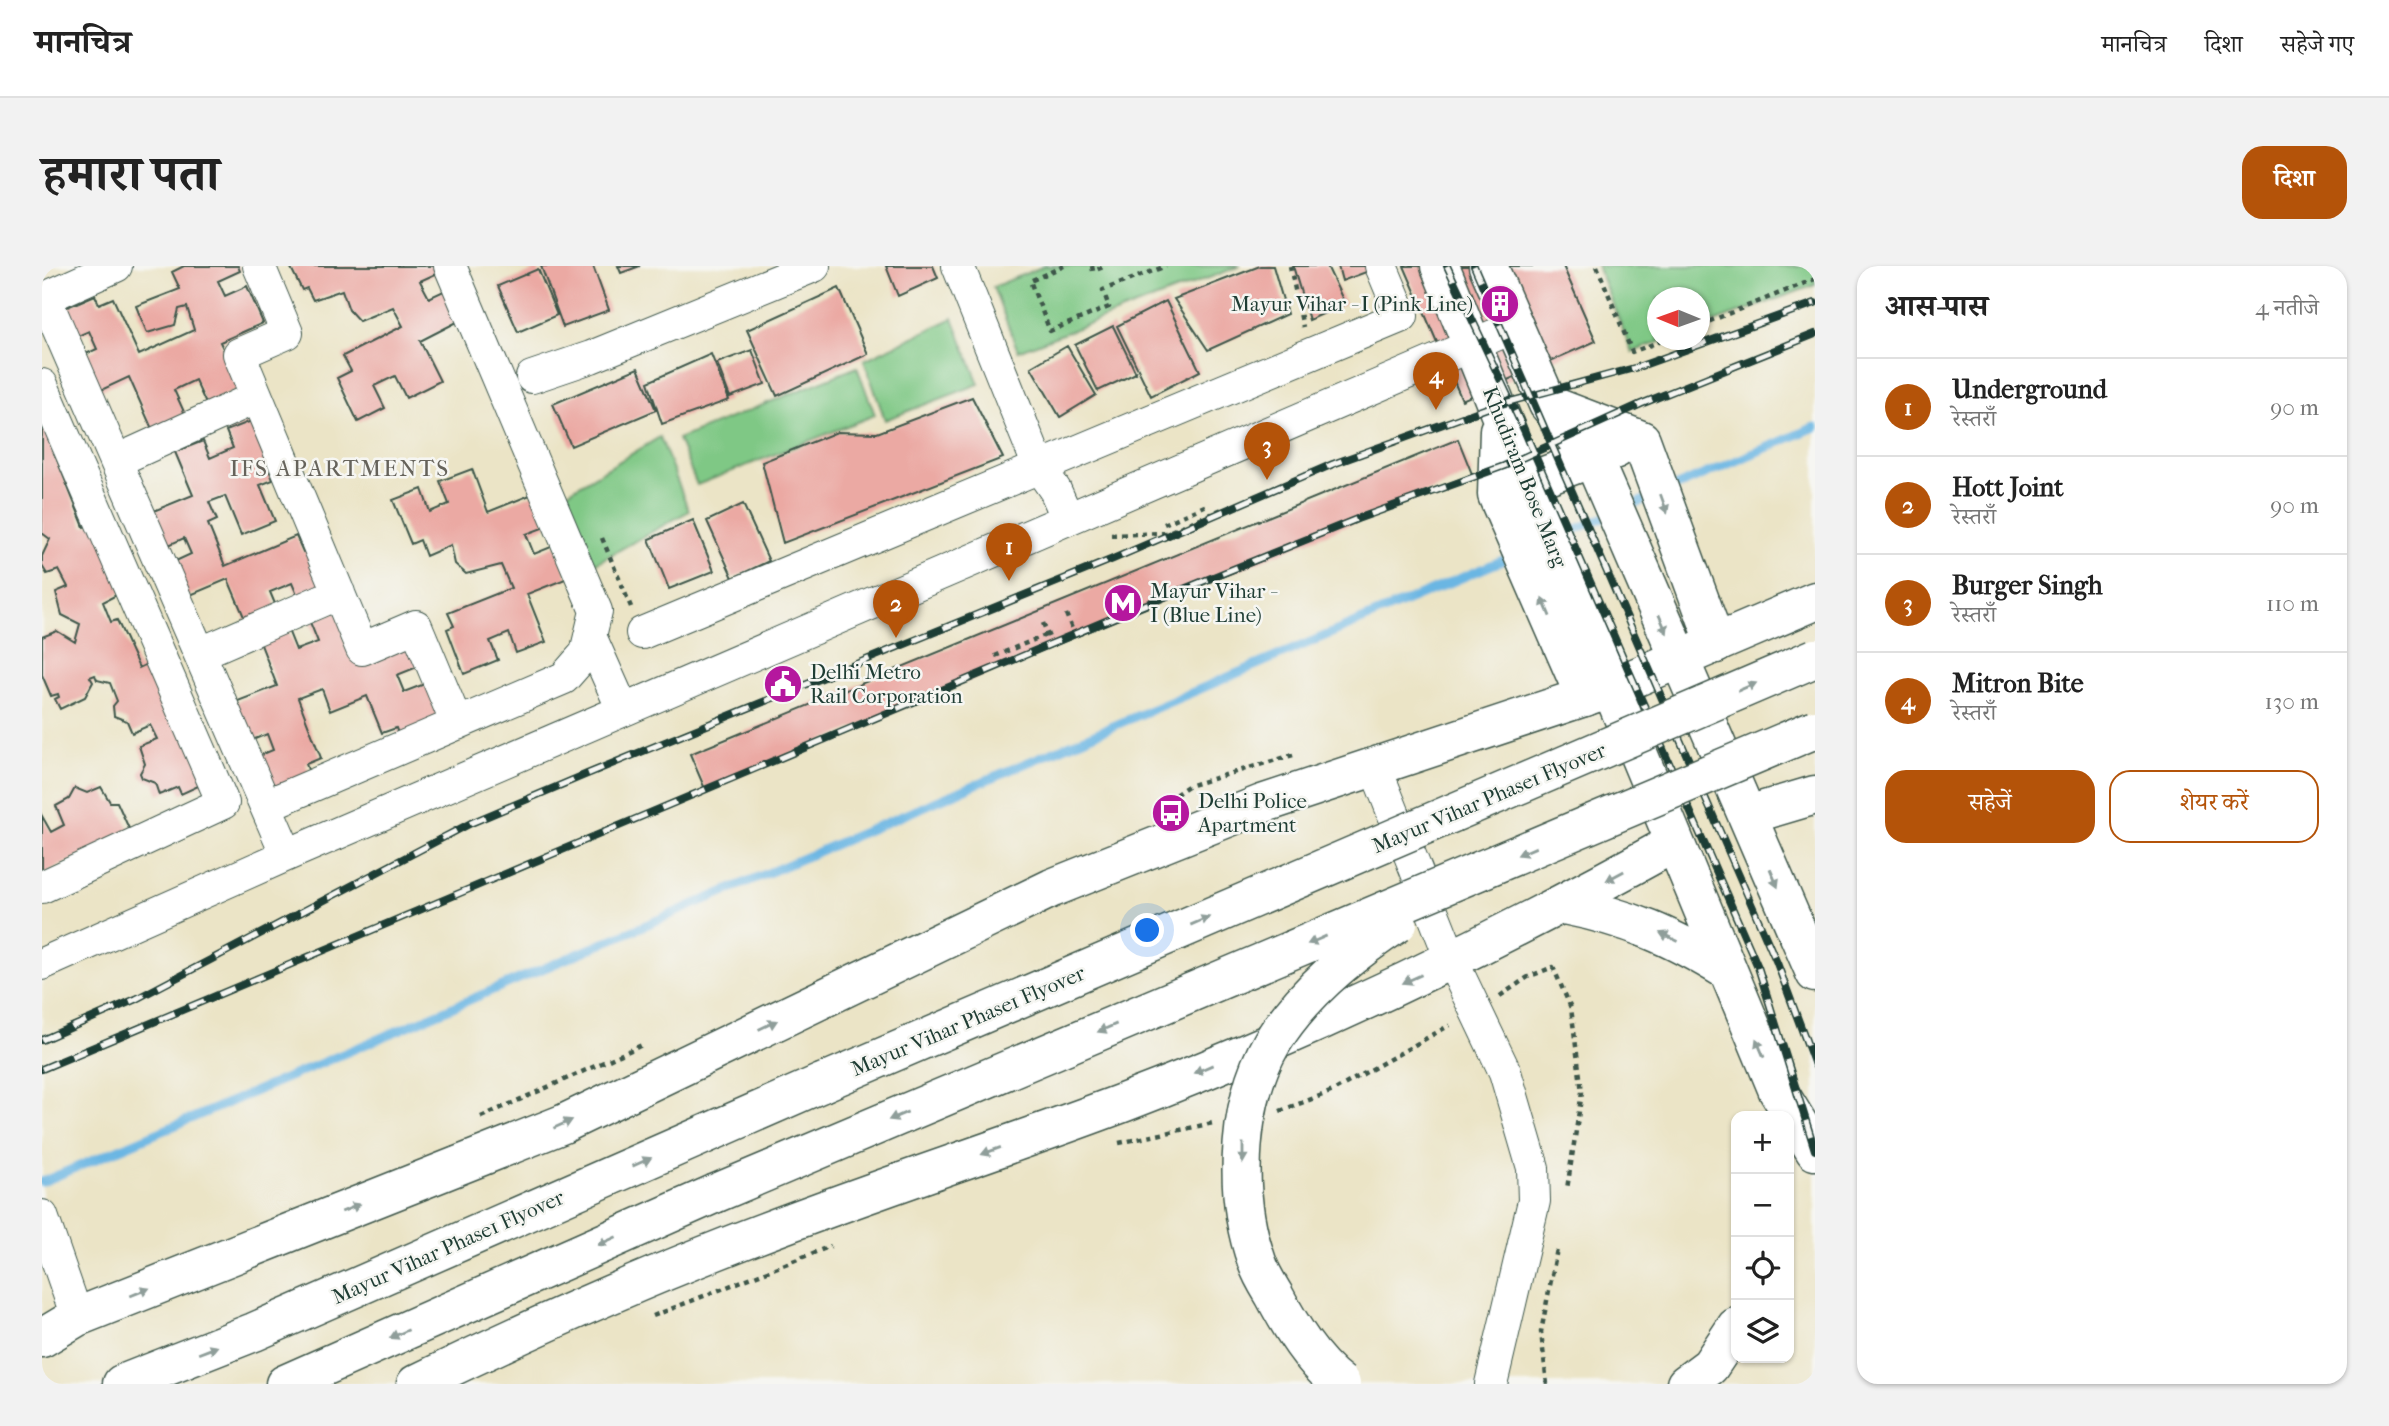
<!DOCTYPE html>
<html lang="hi">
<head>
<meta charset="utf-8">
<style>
	:root { --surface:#fff; --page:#f2f2f2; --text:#222; --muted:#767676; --line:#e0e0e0; --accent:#b45309 }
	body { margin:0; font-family:"IM FELL French Canon","Noto Serif Devanagari",serif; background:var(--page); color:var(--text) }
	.controls { position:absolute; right:21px; bottom:21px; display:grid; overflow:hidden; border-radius:14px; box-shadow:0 2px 5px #0004 }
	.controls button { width:63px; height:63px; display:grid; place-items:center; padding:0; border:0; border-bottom:2px solid var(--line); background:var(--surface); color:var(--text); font:35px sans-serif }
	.compass { position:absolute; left:1605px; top:21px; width:63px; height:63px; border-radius:50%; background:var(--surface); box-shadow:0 2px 5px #0004; rotate:271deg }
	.you { position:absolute; left:1106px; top:665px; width:24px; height:24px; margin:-18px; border:5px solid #fff; border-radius:50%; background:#1a73e8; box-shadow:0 0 0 10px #1a73e833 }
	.badge { display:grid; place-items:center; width:46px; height:46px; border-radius:50%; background:var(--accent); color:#fff; font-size:23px; font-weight:700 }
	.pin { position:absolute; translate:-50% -58px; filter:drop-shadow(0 2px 4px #0008) }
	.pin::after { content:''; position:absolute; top:37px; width:24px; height:21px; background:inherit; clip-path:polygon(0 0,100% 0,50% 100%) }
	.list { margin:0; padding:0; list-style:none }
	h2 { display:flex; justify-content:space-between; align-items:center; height:91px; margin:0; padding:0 28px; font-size:30px }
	h2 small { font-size:23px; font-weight:400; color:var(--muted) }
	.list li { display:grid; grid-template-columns:46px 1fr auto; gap:21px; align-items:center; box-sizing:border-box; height:98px; padding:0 28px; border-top:2px solid var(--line) }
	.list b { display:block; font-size:26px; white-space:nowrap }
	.list p { margin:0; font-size:23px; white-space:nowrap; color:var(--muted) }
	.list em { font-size:23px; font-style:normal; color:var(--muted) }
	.actions { display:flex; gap:14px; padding:21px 28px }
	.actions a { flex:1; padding:16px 0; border:2px solid var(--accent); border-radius:21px; text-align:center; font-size:24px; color:var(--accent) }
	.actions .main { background:var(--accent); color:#fff }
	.icon { flex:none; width:38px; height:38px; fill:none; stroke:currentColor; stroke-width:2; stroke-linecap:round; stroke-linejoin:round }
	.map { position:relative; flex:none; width:1773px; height:1118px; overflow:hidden; border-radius:21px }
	header { display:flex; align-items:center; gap:42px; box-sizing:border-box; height:98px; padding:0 35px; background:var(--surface); border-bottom:2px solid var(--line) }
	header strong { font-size:33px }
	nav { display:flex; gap:38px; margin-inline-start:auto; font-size:24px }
	.intro { display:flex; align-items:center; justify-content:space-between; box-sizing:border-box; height:168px; padding:0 42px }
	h1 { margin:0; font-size:49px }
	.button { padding:18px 32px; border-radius:21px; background:var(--accent); color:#fff; font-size:24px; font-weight:700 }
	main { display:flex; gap:42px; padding:0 42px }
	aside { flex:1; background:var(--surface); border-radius:21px; box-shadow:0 2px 5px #0004 }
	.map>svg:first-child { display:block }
</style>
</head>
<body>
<header>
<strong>मानचित्र</strong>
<nav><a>मानचित्र</a><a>दिशा</a><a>सहेजे गए</a></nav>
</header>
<div class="intro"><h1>हमारा पता</h1><a class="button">दिशा</a></div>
<main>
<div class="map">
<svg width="1773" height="1118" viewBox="0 0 1773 1118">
	<rect width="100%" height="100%" fill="#f6f6f2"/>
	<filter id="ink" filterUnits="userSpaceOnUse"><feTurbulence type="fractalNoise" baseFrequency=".0143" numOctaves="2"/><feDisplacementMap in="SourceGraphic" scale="14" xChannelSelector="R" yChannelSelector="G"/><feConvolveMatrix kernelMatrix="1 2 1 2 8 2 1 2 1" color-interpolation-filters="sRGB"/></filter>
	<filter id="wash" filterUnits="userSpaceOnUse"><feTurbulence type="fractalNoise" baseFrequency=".00686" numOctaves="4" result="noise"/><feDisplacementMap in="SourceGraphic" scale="28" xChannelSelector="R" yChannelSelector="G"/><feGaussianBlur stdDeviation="1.57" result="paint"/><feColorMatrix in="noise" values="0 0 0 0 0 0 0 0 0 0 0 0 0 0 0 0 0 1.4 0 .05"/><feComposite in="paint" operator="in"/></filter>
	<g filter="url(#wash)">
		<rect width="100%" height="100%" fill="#ebe4c6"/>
		<path fill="#7fc885" stroke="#4f825c" stroke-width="2" d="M1002,0H1198L976,85L951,21Z
			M1555,0H1773V19L1658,61V32H1616V74H1624L1590,86Z
			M911,52L937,118L843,154L822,94Z
			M815,101L833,149L655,219L636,173Z
			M618,171L647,245L536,307L506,238Z"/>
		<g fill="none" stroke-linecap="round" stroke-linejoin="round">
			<path stroke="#6ab6e3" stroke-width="9" d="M1628,223L1773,161
				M1583,242L1612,230
				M1519,270L1567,249
				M0,916L1473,289"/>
		</g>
		<g id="blocks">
			<path fill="#eba9a3" d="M142,0H196L198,5L176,15L183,30L205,20L221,57L178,76L199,122L164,138L153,114L132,124L143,148L110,163L87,111L53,127L37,91L55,83L47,65L29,73L16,45L53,29L57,38L71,32L97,89L152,64L145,41L137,43L133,59L105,67L94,40L138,23L130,6Z
				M248,0H395L398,6L378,15L387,32L406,23L421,53L378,75L398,115L364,132L353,110L332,120L343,142L316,156L295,112L309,105L301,90L361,60L351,41L317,55L307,44L300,24L271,34L265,22L260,24Z
				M499,0H551L567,44L521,61Z
				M576,0H598L579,7Z
				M844,0H891L896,12L856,30Z
				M1218,0H1231L1245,48L1166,84L1132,33Z
				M1251,0H1285L1303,38L1267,54Z
				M1296,0H1334L1335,2L1300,15Z
				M1362,0H1521L1554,75L1420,134Z
				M496,3L515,49L476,66L456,20Z
				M797,22L826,88L735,130L705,64Z
				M1124,35L1158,105L1109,130L1075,60Z
				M1071,60L1094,107L1056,125L1033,79Z
				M1025,80L1054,129L1018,151L989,101Z
				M710,84L723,118L688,131L675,97Z
				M669,88L687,134L620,158L606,116Z
				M596,102L614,144L529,180L511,138Z
				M0,123L23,179L11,184L42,261L54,256L84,324L61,336L69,356L75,354L97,402L115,393L165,516L139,528L136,521L117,529L113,517L100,512L98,507L103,498L97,480L115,473L108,459L90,467L85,455L72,450L71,440L75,435L68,417L55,414L53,409L48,411L51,416L43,431L18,443L13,433L17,431L16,428L9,430L0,409V371L15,365L33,376L38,358L20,349L14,326L26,321L17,304L5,308L0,300V290L8,273L0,267Z
				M930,131L961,192L741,277L720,196L795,166L835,167Z
				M212,154L231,198L226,201L231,214L218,219L233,255L199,269L183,230L167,236L175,254L166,258L183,300L254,270L261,286L269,282L286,324L258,336L250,317L228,326L236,345L205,358L186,313L139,333L125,299L149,288L142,272L118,283L104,248L151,229L133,186L161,175L168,192L191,182L184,165Z
				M1416,173L1430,208L663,523L648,488Z
				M430,203L446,246L493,227L506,260L484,268L492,288L514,279L526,312L485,328L504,376L474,387L467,367L448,375L456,394L422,408L405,363L412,360L406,347L469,322L459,299L424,308L413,298L409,279L384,290L378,274L369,278L351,234L380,223L388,246L407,238L398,215Z
				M701,238L727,295L691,312L665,255Z
				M651,254L672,305L627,323L607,273Z
				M300,343L317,386L365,367L378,400L355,409L362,426L385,417L401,456L358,473L354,462L340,467L325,430L288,445L280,423L256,432L279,492L264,498L268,509L222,526L209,493L231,484L225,468L203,477L188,438L235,420L218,376L246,364L254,384L276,376L268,356Z
				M59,521L68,536H75L89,567L0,608V550L9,566L22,559L14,540L27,533L33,522L45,527Z"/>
		</g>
	</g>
	<g filter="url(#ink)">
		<use href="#blocks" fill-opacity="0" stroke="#3e564a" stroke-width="2"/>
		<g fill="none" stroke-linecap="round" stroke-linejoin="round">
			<g stroke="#3e564a" stroke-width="34">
				<path id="street" d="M74,0L3,32L245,589
					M217,0L245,67L197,88L320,383L374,360L415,458
					M916,0L997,201L1013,224L1026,253
					M490,111L549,91L772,0
					M0,119L181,537L0,621
					M74,195L215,131
					M600,367L1360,50L1339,0
					M548,370L581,444
					M159,387L297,327
					M1333,501L1410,695L1463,806L1491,902L1492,935L1449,1118
					M225,539L522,412L544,387L554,345L408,0
					M0,698L245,589L1472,61
					M0,950L35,1051"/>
			</g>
			<g stroke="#3e564a" stroke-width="41">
				<path id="secondary" d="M1398,0L1569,422
					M1446,0L1506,138L1550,191L1638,394
					M1510,140L1599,174L1674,378
					M1457,164L1455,229L1543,431
					M1460,226L1574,183"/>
			</g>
			<g stroke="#3e564a" stroke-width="41">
				<path id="highway" d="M1638,394L1773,707
					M1569,422L1736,825L1773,885
					M1706,549L1773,529
					M1522,639C1588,652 1629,670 1686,705
					M0,1072L35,1051L521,858L1010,622L1220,538L1569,422L1773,335
					M80,1118L212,1066L780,817
					M243,1118L672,928
					M374,1118C473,1070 574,1024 676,984C808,931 945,888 1078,838C1269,765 1454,676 1632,577
					M1644,1118L1668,1100L1694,1061"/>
			</g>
			<path stroke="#3e564a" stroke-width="4.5" stroke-dasharray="5 5" stroke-linecap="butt" d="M1022,0L988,15L1008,65L1067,41L1061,24L1124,0
				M1050,0L1051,5L1064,0
				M1248,0L1261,61
				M1555,0L1590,86L1622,74
				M1658,59L1773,13
				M1122,258L1167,238
				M1069,269L1124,267L1182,242
				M560,272L589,341
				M1024,348L1033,370
				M1001,357L1010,379
				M953,390L1006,368
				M1117,540L1146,520L1251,489
				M1458,730L1486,711L1511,701L1529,742L1540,826L1525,923
				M1238,845L1291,825L1408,759
				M439,851L600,779
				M1077,877L1171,857
				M611,1050L789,980
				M1505,1118L1499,1066L1515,983"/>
			<use href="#street" stroke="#fff" stroke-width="32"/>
			<use href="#secondary" stroke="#fff" stroke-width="38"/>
			<use href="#highway" stroke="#fff" stroke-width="38"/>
			<g stroke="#1f3d34" stroke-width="8">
				<path id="rail" d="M1405,0L1482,164L1716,701L1773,884
					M1432,0L1735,697L1773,799
					M0,774L94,733L429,557L545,508L1071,293L1291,198L1448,141L1596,101L1773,37
					M0,803L1085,346L1315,253L1462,200L1599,138L1773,68"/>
			</g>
			<use href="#rail" stroke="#f6f6f2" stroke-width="5" stroke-dasharray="16" stroke-linecap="butt"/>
			<g stroke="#3e564a" stroke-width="41" stroke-linecap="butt">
				<path id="highway-bridge" d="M780,817L1773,392
					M672,928L1773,463
					M1299,1118C1270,1096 1249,1061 1232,1029C1226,1019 1219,1008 1215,996C1190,926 1194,827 1238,764C1269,720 1311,686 1356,657"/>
			</g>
			<use href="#highway-bridge" stroke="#fff" stroke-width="38"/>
		</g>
		<defs><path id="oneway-solid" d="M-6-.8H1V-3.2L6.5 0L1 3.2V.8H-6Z" transform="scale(1.75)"/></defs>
		<g fill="#8f9e9a">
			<use href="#oneway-solid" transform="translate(1622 238) rotate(70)"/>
			<use href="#oneway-solid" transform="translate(1504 341) rotate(-113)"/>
			<use href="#oneway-solid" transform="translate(1621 358) rotate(66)"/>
			<use href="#oneway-solid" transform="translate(1705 421) rotate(-23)"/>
			<use href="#oneway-solid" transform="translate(1485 585) rotate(157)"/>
			<use href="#oneway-solid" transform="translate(1573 610) rotate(151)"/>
			<use href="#oneway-solid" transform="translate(1732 612) rotate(67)"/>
			<use href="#oneway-solid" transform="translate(1158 655) rotate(-23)"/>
			<use href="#oneway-solid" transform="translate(1627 671) rotate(-155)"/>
			<use href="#oneway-solid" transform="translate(1275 674) rotate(157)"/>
			<use href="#oneway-solid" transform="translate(1370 713) rotate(156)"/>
			<use href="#oneway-solid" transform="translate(726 759) rotate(-26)"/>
			<use href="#oneway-solid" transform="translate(1065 762) rotate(157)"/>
			<use href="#oneway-solid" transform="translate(1718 782) rotate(-113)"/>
			<use href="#oneway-solid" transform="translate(1161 803) rotate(157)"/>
			<use href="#oneway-solid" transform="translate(856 850) rotate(157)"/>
			<use href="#oneway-solid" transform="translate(521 858) rotate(-24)"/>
			<use href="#oneway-solid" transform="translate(949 885) rotate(160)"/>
			<use href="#oneway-solid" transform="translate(1201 887) rotate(90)"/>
			<use href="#oneway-solid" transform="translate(600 896) rotate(-24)"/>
			<use href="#oneway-solid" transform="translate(309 942) rotate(-22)"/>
			<use href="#oneway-solid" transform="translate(565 975) rotate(156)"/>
			<use href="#oneway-solid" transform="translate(98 1026) rotate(-22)"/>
			<use href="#oneway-solid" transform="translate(357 1068) rotate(156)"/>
			<use href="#oneway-solid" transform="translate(166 1084) rotate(-21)"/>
		</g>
	</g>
	<defs>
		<g id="building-disc" transform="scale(2.0125)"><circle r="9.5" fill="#b5179e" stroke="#f6f6f2"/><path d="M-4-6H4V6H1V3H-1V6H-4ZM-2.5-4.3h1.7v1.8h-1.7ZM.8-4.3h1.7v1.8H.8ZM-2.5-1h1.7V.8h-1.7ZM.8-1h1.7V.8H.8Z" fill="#fff"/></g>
		<g id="metro-disc" transform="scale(2.0125)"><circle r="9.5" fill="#b5179e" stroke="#f6f6f2"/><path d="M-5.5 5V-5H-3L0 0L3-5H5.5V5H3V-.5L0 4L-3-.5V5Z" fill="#fff"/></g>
		<g id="civic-disc" transform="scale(2.0125)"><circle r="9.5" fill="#b5179e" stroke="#f6f6f2"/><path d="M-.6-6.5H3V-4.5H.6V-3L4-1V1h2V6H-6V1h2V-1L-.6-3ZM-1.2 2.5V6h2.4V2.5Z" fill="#fff"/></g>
		<g id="bus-disc" transform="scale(2.0125)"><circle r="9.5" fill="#b5179e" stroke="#f6f6f2"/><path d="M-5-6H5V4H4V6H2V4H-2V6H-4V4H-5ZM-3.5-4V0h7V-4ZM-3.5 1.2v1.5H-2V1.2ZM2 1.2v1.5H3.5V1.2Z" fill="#fff"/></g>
	</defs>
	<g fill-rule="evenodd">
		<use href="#building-disc" x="1458" y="38"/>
		<use href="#metro-disc" x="1081" y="337"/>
		<use href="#civic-disc" x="741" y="418"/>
		<use href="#bus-disc" x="1129" y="547"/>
	</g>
	<g text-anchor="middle" stroke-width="5" stroke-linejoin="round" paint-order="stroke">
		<g font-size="21" fill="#1f3d34" stroke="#f6f6f2" text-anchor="start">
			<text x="1431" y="45" text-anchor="end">Mayur Vihar - I (Pink Line)</text>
			<text x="1108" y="332">Mayur Vihar -<tspan x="1108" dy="24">I (Blue Line)</tspan></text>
			<text x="768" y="413">Delhi Metro<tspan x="768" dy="24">Rail Corporation</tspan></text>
			<text x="1156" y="542">Delhi Police<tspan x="1156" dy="24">Apartment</tspan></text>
		</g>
		<g font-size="21" fill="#1f3d34" stroke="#f6f6f2">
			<text transform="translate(1483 211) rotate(68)" y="7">Khudiram Bose Marg</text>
			<text transform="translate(1447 532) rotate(-23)" y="7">Mayur Vihar Phase1 Flyover</text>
			<text transform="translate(926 755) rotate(-23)" y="7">Mayur Vihar Phase1 Flyover</text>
			<text transform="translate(406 981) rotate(-24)" y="7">Mayur Vihar Phase1 Flyover</text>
		</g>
		<g font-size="23" letter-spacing="2" fill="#66635b" stroke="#f6f6f2">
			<text x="298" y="210">IFS APARTMENTS</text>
		</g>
	</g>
</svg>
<div class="controls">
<button>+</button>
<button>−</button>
<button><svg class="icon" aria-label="locate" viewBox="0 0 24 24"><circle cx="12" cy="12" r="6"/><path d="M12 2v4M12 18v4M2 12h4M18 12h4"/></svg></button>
<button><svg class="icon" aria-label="layers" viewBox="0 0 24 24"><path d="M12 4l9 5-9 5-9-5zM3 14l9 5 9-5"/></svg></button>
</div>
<svg class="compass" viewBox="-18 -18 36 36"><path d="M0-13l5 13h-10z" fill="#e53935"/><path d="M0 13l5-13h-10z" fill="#767676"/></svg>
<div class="you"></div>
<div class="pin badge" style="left:967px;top:315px">1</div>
<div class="pin badge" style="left:854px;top:372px">2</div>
<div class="pin badge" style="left:1225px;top:214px">3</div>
<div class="pin badge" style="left:1394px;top:144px">4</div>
</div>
<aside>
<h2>आस-पास<small>4 नतीजे</small></h2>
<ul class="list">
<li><span class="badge">1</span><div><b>Underground</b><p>रेस्तराँ</p></div><em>90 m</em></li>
<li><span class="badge">2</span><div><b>Hott Joint</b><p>रेस्तराँ</p></div><em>90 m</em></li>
<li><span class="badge">3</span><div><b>Burger Singh</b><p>रेस्तराँ</p></div><em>110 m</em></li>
<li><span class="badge">4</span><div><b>Mitron Bite</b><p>रेस्तराँ</p></div><em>130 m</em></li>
</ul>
<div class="actions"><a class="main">सहेजें</a><a>शेयर करें</a></div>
</aside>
</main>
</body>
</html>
